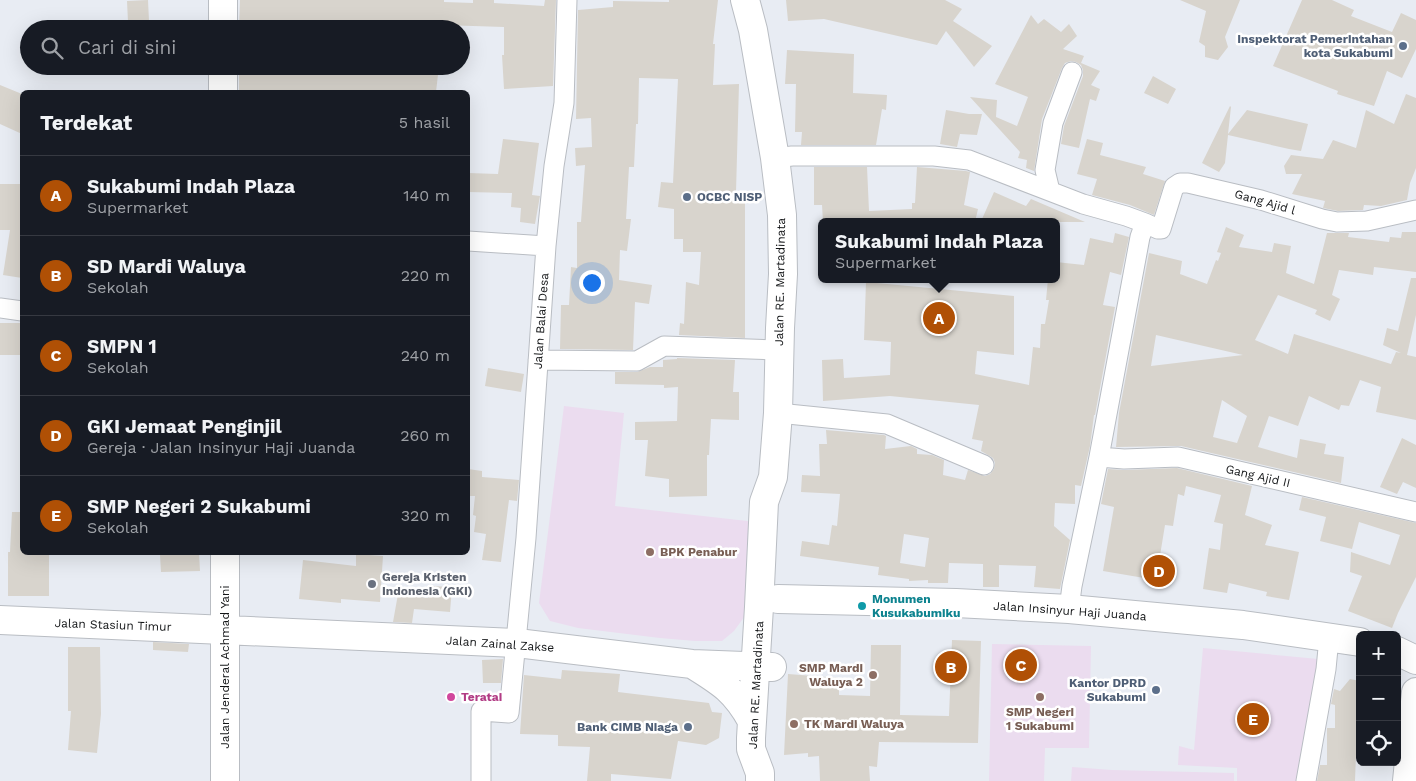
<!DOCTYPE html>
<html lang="id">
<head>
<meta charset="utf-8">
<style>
	:root { --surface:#171b24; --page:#20242c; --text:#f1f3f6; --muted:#9ea1a6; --line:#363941; --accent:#b05005 }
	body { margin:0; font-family:"Work Sans",sans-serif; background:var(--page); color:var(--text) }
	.controls { position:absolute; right:15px; bottom:15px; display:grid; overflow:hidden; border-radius:8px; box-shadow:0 5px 20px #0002 }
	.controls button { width:45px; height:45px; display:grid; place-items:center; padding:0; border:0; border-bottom:1px solid var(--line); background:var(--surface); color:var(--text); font:25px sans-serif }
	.you { position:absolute; left:591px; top:282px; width:18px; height:18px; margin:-12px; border:4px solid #fff; border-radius:50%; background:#1a73e8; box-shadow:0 0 0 8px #1a73e833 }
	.badge { display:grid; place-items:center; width:32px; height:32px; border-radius:50%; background:var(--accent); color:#fff; font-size:16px; font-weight:700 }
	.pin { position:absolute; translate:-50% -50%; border:2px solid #fff; box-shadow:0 1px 5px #0006 }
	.popup { position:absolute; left:818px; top:218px; width:242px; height:65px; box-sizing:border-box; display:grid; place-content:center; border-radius:8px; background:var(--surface); filter:drop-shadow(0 1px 4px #0005); font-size:16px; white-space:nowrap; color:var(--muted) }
	.popup b { font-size:19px; color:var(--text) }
	.popup::after { content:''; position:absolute; left:50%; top:100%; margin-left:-10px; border:10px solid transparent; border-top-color:var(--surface) }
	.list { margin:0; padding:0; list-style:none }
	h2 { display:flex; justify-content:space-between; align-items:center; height:65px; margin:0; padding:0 20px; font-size:21px }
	h2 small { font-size:16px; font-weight:400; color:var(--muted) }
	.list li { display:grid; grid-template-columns:32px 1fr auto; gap:15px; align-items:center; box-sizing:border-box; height:80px; padding:0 20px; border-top:1px solid var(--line) }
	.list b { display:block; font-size:19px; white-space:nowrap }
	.list p { margin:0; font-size:16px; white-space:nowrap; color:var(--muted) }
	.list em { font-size:16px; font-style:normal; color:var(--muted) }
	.icon { flex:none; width:28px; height:28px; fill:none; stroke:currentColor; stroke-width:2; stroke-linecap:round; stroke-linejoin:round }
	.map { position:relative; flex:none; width:1416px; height:781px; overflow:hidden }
	.search { position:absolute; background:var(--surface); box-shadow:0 5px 20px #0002; left:20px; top:20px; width:450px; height:55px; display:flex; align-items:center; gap:12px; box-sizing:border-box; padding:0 18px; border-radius:28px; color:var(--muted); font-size:19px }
	.panel { position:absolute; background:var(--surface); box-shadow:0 5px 20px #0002; left:20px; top:90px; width:450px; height:465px; border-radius:8px }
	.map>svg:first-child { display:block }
</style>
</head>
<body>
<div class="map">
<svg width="1416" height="781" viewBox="0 0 1416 781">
	<rect width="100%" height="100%" fill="#e8ecf3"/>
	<path fill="#ebdcef" d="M564,406L624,413L615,506L756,522L750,609L734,631L722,641H695L660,638L578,628L550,621L539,603Z
		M992,644L1091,646L1089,748H1045L1044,781H989Z
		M1203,648L1329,660L1297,781H1237V768L1178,765L1179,746L1194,750Z
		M1072,767L1112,770L1234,773V781H1071Z"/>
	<path fill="#d8d4cd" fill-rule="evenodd" d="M148,0L149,21L128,22L127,1Z
		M240,0H444V2L473,3V0H494V3L544,6L545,0H556L553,86L504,89L502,55H504V27L442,25V29H239Z
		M669,0H718L713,44H715L713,85L739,84L736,192L745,193V338L679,335L680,323L684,324L686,282L699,285L701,252H683V239H674V209L658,207L661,182L673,183L678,79L639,78L638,124H636L634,167H629L626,219H631L627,251L620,250L619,280L652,285L649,304L635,302L633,350L560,349L561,305H569L571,267L577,268V222H581L585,165L576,166L575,148L592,147L591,118L576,119L578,10L613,7V1L669,2Z
		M786,0H945L962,9L953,21L992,46L974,67L946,31L937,45L824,19L788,21Z
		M1180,0H1240L1225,37L1228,47L1218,60L1205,57V46L1199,42L1206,11Z
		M1302,0H1332L1354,10L1351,16L1392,32L1401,13L1416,20V49L1402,78L1387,71L1374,106L1337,94L1338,91L1273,66Z
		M1031,15L1038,24L1044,19L1061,32L1069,24L1077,36L1063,49L1084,56L1081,63L1100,71L1091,85L1100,89L1096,101L1090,99L1079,148L1061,144L1064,126L1083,76V70L1081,65L1076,62L1071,61L1065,63L1062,68L1042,119L1034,171L1026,168L1027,160L1018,158L1020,152L970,97L997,100L996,117L1017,126L1028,97L995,84Z
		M787,50L854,54L853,93L887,95L886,110L882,109L876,145H801L802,132H795L796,84H785Z
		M239,66H439L436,92H239Z
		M1153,76L1176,89L1168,104L1144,93Z
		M0,85L22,94V134L0,124Z
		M1406,94L1416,98V168L1410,183L1407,200L1381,206L1364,205L1363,210L1338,211L1323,208L1325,201L1292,194L1302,174H1286L1284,166L1291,155L1323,159L1333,140L1356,148L1366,110L1394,124Z
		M1230,106L1231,107L1228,134L1247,110L1308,124L1301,151L1289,149L1228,135L1225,163L1219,172L1202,163Z
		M946,110L969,114H982L977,135L960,134L957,147L940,144Z
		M503,139L539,143L532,195L540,196L535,224L520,222L521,208L511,207L512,193L468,192V173L498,174Z
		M1087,139L1103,143L1100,155L1146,167L1143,174L1165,181L1154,215L1130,205L1092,195L1097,179L1077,174Z
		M814,167H867L869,211L912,209V203H915L917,167L966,171L970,172L964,205L978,209L975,222H823L822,205H814Z
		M0,184H22V278L3,275L10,230H0Z
		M994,192L1026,206L1031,199L1085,222H992L982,219Z
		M1226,227L1244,235L1239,247L1272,252L1274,243L1291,246L1286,273L1314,284L1327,233H1349L1348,237L1389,242L1390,237L1401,238L1402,232H1416V272L1374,267L1373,275L1339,270L1332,295L1340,299L1330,321L1315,314L1317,310L1278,295L1255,340L1288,354L1294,334L1391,364L1396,352L1401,353L1383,345L1387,328L1398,331L1411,278H1416V315L1407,355L1416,357V420L1376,412L1381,387L1360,380L1349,406L1341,405L1339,410L1309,396L1298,426L1269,416L1258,447L1297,458L1300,439L1326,444L1324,454L1344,457L1341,483L1181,446L1116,447L1119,413L1149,253L1182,261L1180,274L1207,284L1216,260L1218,261L1221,253L1217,252ZM1156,335L1243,355L1151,366ZM1222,400L1247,416L1237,443L1213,437Z
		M1115,233L1129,237L1121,275L1110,272L1103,305L1115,307L1095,415H1094L1090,446L1081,486L1075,485V504L1055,503L1054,526L1070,540L1060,589L1034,587L1036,566L999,565V587H983V564L949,563L948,583H928V580L909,581V579L878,575L879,567L800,556L802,541L829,545L832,525L837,526L840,494L801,492L802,475L820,476L819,444H827L826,430L884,435L886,436L885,449L911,446L917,449V454L932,455L944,460L943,475L965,480L968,470L985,476L990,474L994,469L995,463L993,458L981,451L983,441L972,439L979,405L890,396L823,401L822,360L843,359L844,378L890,375L891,342L864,340L866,282L1014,296V355L977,351L975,374L1029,385L1033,347L1040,348L1041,324H1045L1049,300H1046L1048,279H1056V262L1084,265L1090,238L1113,243ZM904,534L929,538L925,567L900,563Z
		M0,323H22V355H0Z
		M677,358L735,360L733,392H739V420L711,419L709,455H707V496L669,497V479L645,476L648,440H635V422L677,421L678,387L664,388V385L615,384V372H637L650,367H663V360L677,359Z
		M488,368L524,374L521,392L485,386Z
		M1402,438L1416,445V488L1403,482L1397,494L1380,487Z
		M1177,468L1252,486L1245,515L1272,525L1265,545L1299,552L1289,600L1266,596L1267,592L1229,583L1227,593L1203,589L1209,548L1220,550L1223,524L1214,522L1221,495L1186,486L1184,496L1178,494L1173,526L1165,525L1156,580L1103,571L1114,507L1101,504L1108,469L1124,470Z
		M468,469L482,471V477L519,480L517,501L509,500L501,562L482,560L486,534L474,532L476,516L473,515L475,496H468Z
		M1302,497L1416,523V577L1398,613L1392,628L1348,611L1362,576L1350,572L1351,552L1390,565L1400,535L1359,522L1352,549L1320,541L1326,517L1299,510Z
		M12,512H22V552H49V596H8V552H10Z
		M199,553L200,571L161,572L160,555Z
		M356,554L383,556L380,602L341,599V603L299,599L303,560L356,566Z
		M429,586L452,587L450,612L414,609L412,623L393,622L398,594L428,598Z
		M952,640L981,641L978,743L879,742L877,767L869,766L870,781H820L819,756L808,757V753L784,755L788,674L839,678V695L870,696L871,645H901L900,715L949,716Z
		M153,642L189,644L188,652L153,650Z
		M68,647H100L101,714L97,753L68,750L71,711H68Z
		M503,659L501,683H483L482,660Z
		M562,670L620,674L618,692L709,703L712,712L722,713L719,738L706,745L678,741L671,779L611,774V781H587L590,747L558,746V735L520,734L524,675L561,679Z
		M1350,679L1360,681V754H1356L1355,781H1317L1320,765H1327V728H1335V705L1331,704L1334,689L1340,691Z"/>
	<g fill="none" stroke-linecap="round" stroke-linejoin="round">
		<g stroke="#b9bdc3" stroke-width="21">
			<path id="street" d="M775,158L792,156H934L969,160L1083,204L1126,216L1145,223L1140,237L1099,457L1072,586L1069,609
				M1050,191L1045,170L1053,123L1072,72
				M1145,223L1158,229H1161L1174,187L1180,183H1188L1261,200L1322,219L1337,222L1367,221L1416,210
				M468,241L546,246
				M0,308L22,311
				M538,360L637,361L664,346L779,350
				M778,413L887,424L984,465
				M1099,457L1124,459L1178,457L1416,512
				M481,781V711L509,713L526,538L546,246L554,166L564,103L567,0
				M1306,781L1326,669L1329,638"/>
		</g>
		<g stroke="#b9bdc3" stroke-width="30">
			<path id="secondary" d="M223,0V29
				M745,0L753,30L775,158L782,215L783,274L780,328L778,413L773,477L764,502L759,607L751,738V749L760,773V781
				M223,66V92
				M778,599L956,603L1069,609L1243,625L1360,642
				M0,620L517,643L692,664L772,667
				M1397,651L1416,660
				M692,664C721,682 735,690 752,721
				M225,781V552
				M1407,781L1416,692"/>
		</g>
		<use href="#street" stroke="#fff" stroke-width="19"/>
		<use href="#secondary" stroke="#fff" stroke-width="28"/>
	</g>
	<g fill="#5c6f8a" stroke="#fff" stroke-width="2">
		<circle cx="1403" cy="46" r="5"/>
		<circle cx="687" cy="197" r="5"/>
		<circle cx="1156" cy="690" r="5"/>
		<circle cx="688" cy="727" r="5"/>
	</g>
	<g fill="#8d6e63" stroke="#fff" stroke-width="2">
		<circle cx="650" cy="552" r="5"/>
		<circle cx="873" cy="675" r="5"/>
		<circle cx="1040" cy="697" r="5"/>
		<circle cx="794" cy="724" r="5"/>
	</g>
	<circle fill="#6b7280" stroke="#fff" stroke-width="2" cx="372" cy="584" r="5"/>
	<circle fill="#0f9aa8" stroke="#fff" stroke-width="2" cx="862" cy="606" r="5"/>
	<circle fill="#d1479c" stroke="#fff" stroke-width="2" cx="451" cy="697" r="5"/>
	<g text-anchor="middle" stroke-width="5" stroke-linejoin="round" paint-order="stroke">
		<g font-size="12" font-weight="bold" fill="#4e5e75" stroke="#fff" text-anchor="end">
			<text x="1393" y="43">Inspektorat Pemerintahan<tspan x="1393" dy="14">kota Sukabumi</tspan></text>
			<text x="697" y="201" text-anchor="start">OCBC NISP</text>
			<text x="1146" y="687">Kantor DPRD<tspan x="1146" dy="14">Sukabumi</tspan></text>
			<text x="678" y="731">Bank CIMB Niaga</text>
		</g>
		<g font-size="12" fill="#131517" stroke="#fff">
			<text transform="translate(1265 202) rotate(16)" y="4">Gang Ajid l</text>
			<text transform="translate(780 282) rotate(-89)" y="4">Jalan RE. Martadinata</text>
			<text transform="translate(541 321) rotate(-86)" y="4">Jalan Balai Desa</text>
			<text transform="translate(1258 476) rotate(13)" y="4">Gang Ajid II</text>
			<text transform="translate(1070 611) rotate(4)" y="4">Jalan Insinyur Haji Juanda</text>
			<text transform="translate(113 625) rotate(2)" y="4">Jalan Stasiun Timur</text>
			<text transform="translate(500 644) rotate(4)" y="4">Jalan Zainal Zakse</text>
			<text transform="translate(225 667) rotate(-90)" y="4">Jalan Jenderal Achmad Yani</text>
			<text transform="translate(756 685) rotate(-87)" y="4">Jalan RE. Martadinata</text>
		</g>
		<g font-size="12" font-weight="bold" fill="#785e54" stroke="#fff" text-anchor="start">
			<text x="660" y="556">BPK Penabur</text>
			<text x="863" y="672" text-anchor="end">SMP Mardi<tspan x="863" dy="14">Waluya 2</tspan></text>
			<text x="1040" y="716" text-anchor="middle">SMP Negeri<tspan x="1040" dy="14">1 Sukabumi</tspan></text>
			<text x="804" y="728">TK Mardi Waluya</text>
		</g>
		<g font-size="12" font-weight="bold" fill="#5b616d" stroke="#fff" text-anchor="start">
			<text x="382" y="581">Gereja Kristen<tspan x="382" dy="14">Indonesia (GKI)</tspan></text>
		</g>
		<g font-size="12" font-weight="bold" fill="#0d838f" stroke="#fff" text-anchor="start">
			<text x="872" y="603">Monumen<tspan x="872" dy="14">Kusukabumiku</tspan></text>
		</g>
		<g font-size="12" font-weight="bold" fill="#b23c85" stroke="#fff" text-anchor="start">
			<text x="461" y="701">Teratai</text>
		</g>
	</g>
</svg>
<div class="controls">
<button>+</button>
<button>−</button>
<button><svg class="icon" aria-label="locate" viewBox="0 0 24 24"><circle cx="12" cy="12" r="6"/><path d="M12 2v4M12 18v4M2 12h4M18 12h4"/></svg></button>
</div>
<div class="you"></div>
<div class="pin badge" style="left:939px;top:318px">A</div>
<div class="popup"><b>Sukabumi Indah Plaza</b>Supermarket</div>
<div class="pin badge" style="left:951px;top:667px">B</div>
<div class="pin badge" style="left:1021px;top:665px">C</div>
<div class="pin badge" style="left:1159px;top:571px">D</div>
<div class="pin badge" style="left:1253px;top:719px">E</div>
<div class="search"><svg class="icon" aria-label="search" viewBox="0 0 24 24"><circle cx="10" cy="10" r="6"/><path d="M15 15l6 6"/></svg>Cari di sini</div>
<section class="panel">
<h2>Terdekat<small>5 hasil</small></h2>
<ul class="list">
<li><span class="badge">A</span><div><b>Sukabumi Indah Plaza</b><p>Supermarket</p></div><em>140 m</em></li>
<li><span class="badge">B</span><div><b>SD Mardi Waluya</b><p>Sekolah</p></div><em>220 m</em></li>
<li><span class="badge">C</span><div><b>SMPN 1</b><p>Sekolah</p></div><em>240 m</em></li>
<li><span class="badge">D</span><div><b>GKI Jemaat Penginjil</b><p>Gereja · Jalan Insinyur Haji Juanda</p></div><em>260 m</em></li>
<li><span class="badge">E</span><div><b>SMP Negeri 2 Sukabumi</b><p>Sekolah</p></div><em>320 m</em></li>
</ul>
</section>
</div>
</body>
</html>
